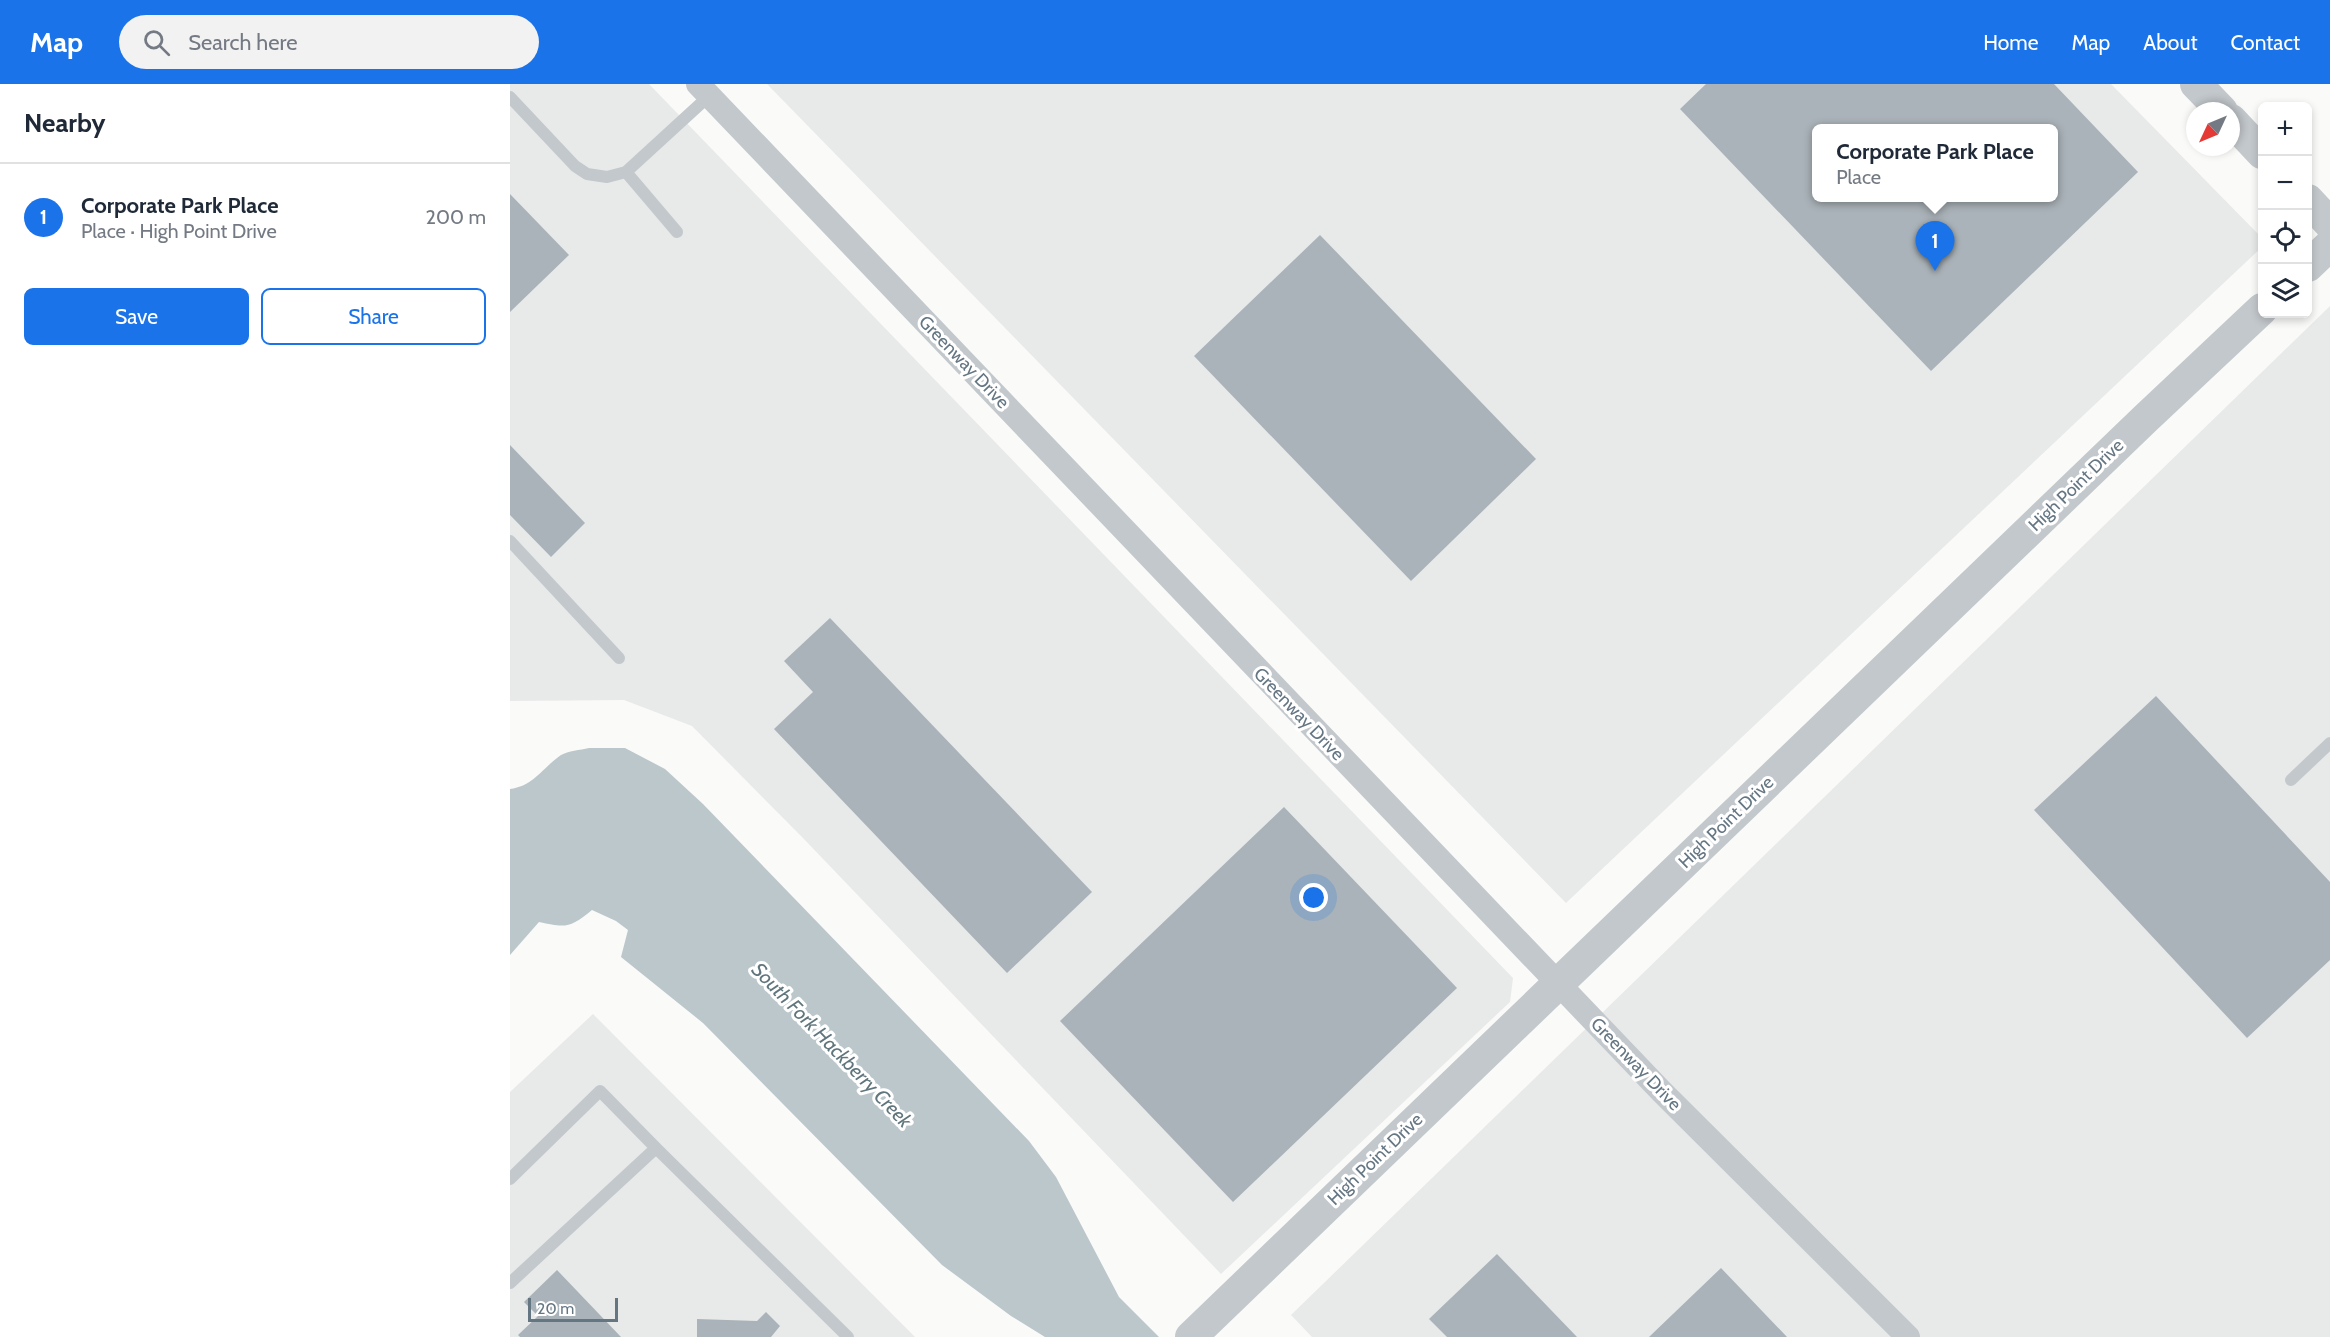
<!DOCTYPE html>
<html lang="en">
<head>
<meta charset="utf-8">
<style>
	:root { --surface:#fff; --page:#f2f2f3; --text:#1f2937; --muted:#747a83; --line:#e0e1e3; --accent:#1a73e8 }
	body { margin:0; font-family:Cabin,sans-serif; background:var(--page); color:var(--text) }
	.controls { position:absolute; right:18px; top:18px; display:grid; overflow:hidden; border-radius:9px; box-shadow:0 3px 9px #0003 }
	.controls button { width:54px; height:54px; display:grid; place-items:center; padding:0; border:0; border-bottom:2px solid var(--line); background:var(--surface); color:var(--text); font:30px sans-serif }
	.compass { position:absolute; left:1676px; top:18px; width:54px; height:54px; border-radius:50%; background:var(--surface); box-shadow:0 3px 9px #0003; rotate:226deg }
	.scale { position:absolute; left:18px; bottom:15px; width:90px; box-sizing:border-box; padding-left:6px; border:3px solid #657683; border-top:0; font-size:16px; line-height:21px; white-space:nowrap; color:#657683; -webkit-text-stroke:4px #fff; paint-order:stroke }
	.you { position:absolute; left:804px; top:814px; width:21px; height:21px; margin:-15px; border:4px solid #fff; border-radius:50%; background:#1a73e8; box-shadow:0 0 0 9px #1a73e833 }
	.badge { display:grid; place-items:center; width:39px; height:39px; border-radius:50%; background:var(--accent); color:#fff; font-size:20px; font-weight:700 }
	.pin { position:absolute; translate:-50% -50px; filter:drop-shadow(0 2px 3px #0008) }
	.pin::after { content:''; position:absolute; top:32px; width:21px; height:18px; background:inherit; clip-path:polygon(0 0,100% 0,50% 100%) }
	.popup { position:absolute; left:1302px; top:40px; width:246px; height:78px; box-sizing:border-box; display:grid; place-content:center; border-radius:9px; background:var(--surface); filter:drop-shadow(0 2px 4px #0005); font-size:20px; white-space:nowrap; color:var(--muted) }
	.popup b { font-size:22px; color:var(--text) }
	.popup::after { content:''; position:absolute; left:50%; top:100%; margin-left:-12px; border:12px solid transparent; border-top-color:var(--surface) }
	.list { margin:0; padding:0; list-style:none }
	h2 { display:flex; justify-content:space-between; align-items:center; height:78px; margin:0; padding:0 24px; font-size:26px }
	h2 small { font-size:20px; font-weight:400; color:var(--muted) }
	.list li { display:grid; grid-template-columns:39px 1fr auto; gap:18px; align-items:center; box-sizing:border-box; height:108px; padding:0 24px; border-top:2px solid var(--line) }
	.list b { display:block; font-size:22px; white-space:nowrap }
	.list p { margin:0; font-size:20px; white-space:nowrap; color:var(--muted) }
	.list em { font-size:20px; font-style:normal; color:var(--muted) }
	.actions { display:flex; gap:12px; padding:18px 24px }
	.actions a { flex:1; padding:14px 0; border:2px solid var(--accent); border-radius:9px; text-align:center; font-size:21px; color:var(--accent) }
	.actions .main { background:var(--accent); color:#fff }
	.icon { flex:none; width:33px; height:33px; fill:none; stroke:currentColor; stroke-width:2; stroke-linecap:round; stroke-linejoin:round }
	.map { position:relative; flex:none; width:1820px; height:1253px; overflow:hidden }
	header { display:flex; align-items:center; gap:36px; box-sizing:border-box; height:84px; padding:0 30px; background:var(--accent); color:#fff }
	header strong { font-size:28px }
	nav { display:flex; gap:33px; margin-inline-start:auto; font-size:21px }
	.search { width:420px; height:54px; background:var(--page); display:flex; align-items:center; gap:15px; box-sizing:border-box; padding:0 21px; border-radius:33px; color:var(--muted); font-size:22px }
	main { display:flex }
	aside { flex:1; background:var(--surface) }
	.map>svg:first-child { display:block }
</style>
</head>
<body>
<header>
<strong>Map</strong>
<div class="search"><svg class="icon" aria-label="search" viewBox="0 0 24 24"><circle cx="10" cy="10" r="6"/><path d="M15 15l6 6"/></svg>Search here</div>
<nav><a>Home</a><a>Map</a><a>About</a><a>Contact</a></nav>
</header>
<main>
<aside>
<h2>Nearby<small></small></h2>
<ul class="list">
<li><span class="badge">1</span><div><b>Corporate Park Place</b><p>Place · High Point Drive</p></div><em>200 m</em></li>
</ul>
<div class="actions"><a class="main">Save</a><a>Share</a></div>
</aside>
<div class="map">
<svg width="1820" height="1253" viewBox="0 0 1820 1253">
	<rect width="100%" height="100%" fill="#fafaf8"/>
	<path fill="#e8e9e9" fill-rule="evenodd" d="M0,0H139L1003,894L1000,918L711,1190L292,753L182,642L114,616L0,617Z
		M257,0H1601L1752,154V163L1056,819ZM1306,45H1544V114H1306Z
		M1820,222V1253H802L781,1231Z
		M83,930L405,1253H0V1008Z"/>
	<path fill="#bbc7cb" d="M79,664H115L155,685L193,720L519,1057L546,1093L609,1213L649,1253H535L501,1232L432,1181L193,939L111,873L118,846L106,837L82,826C60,844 56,844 29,838L0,871V705C24,702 32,684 51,671C58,667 70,666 79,664Z"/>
	<path fill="#aab3b9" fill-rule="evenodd" d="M1196,0H1544L1628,88L1421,287L1170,25ZM1306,45H1544V114H1306Z
		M0,110L59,171L0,228Z
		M810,151L1026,375L901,497L684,272Z
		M0,361L75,439L41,473L0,431Z
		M320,534L582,808L497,889L264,645L303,608L274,577Z
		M1646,612L1820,798V876L1737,954L1524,726Z
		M774,723L947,904L723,1118L550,937Z
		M987,1170L1067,1253H937L919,1235Z
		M1211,1184L1277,1253H1139Z
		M47,1186L111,1253H10L8,1251L28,1232L14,1218Z
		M256,1228L270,1242L261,1253H187V1235L247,1237Z"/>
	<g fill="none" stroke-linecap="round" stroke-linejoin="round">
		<path stroke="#c3c8cc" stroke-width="12" d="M0,13L65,82L77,90L97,93L116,88L199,12
			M116,88L167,148
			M0,457L109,574
			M1781,696L1820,659
			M0,1095L90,1007L146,1064
			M0,1199L146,1064L338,1253"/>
		<path stroke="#c3c8cc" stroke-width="24" d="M188,0L1152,1008L1398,1253"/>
		<path stroke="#c3c8cc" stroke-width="32" d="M1686,0L1712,27
			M1721,36L1752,69
			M1798,116L1820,140
			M1798,182L1820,161
			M681,1253L1635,335L1752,225"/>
	</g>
	<g text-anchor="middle" stroke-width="6" stroke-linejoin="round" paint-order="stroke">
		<g font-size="18" fill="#657683" stroke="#fff">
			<text transform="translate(454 278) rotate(46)" y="6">Greenway Drive</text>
			<text transform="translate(1566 401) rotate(-44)" y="6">High Point Drive</text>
			<text transform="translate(789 630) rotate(46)" y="6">Greenway Drive</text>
			<text transform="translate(1216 738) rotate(-44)" y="6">High Point Drive</text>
			<text transform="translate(1126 980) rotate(46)" y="6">Greenway Drive</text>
			<text transform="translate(865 1075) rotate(-44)" y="6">High Point Drive</text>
		</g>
		<g font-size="20" font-style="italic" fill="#60757c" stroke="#fff">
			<text transform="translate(322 961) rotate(46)" y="7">South Fork Hackberry Creek</text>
		</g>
	</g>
</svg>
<div class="controls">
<button>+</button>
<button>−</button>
<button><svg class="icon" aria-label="locate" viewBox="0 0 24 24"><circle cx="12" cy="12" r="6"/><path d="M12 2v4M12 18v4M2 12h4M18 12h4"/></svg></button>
<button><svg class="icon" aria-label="layers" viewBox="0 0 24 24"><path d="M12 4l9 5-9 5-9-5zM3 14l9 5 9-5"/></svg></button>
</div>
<svg class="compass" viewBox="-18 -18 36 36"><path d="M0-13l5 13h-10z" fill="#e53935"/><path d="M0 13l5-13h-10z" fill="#747a83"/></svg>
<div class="scale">20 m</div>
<div class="you"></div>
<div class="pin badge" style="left:1425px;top:187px">1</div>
<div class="popup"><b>Corporate Park Place</b>Place</div>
</div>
</main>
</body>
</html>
